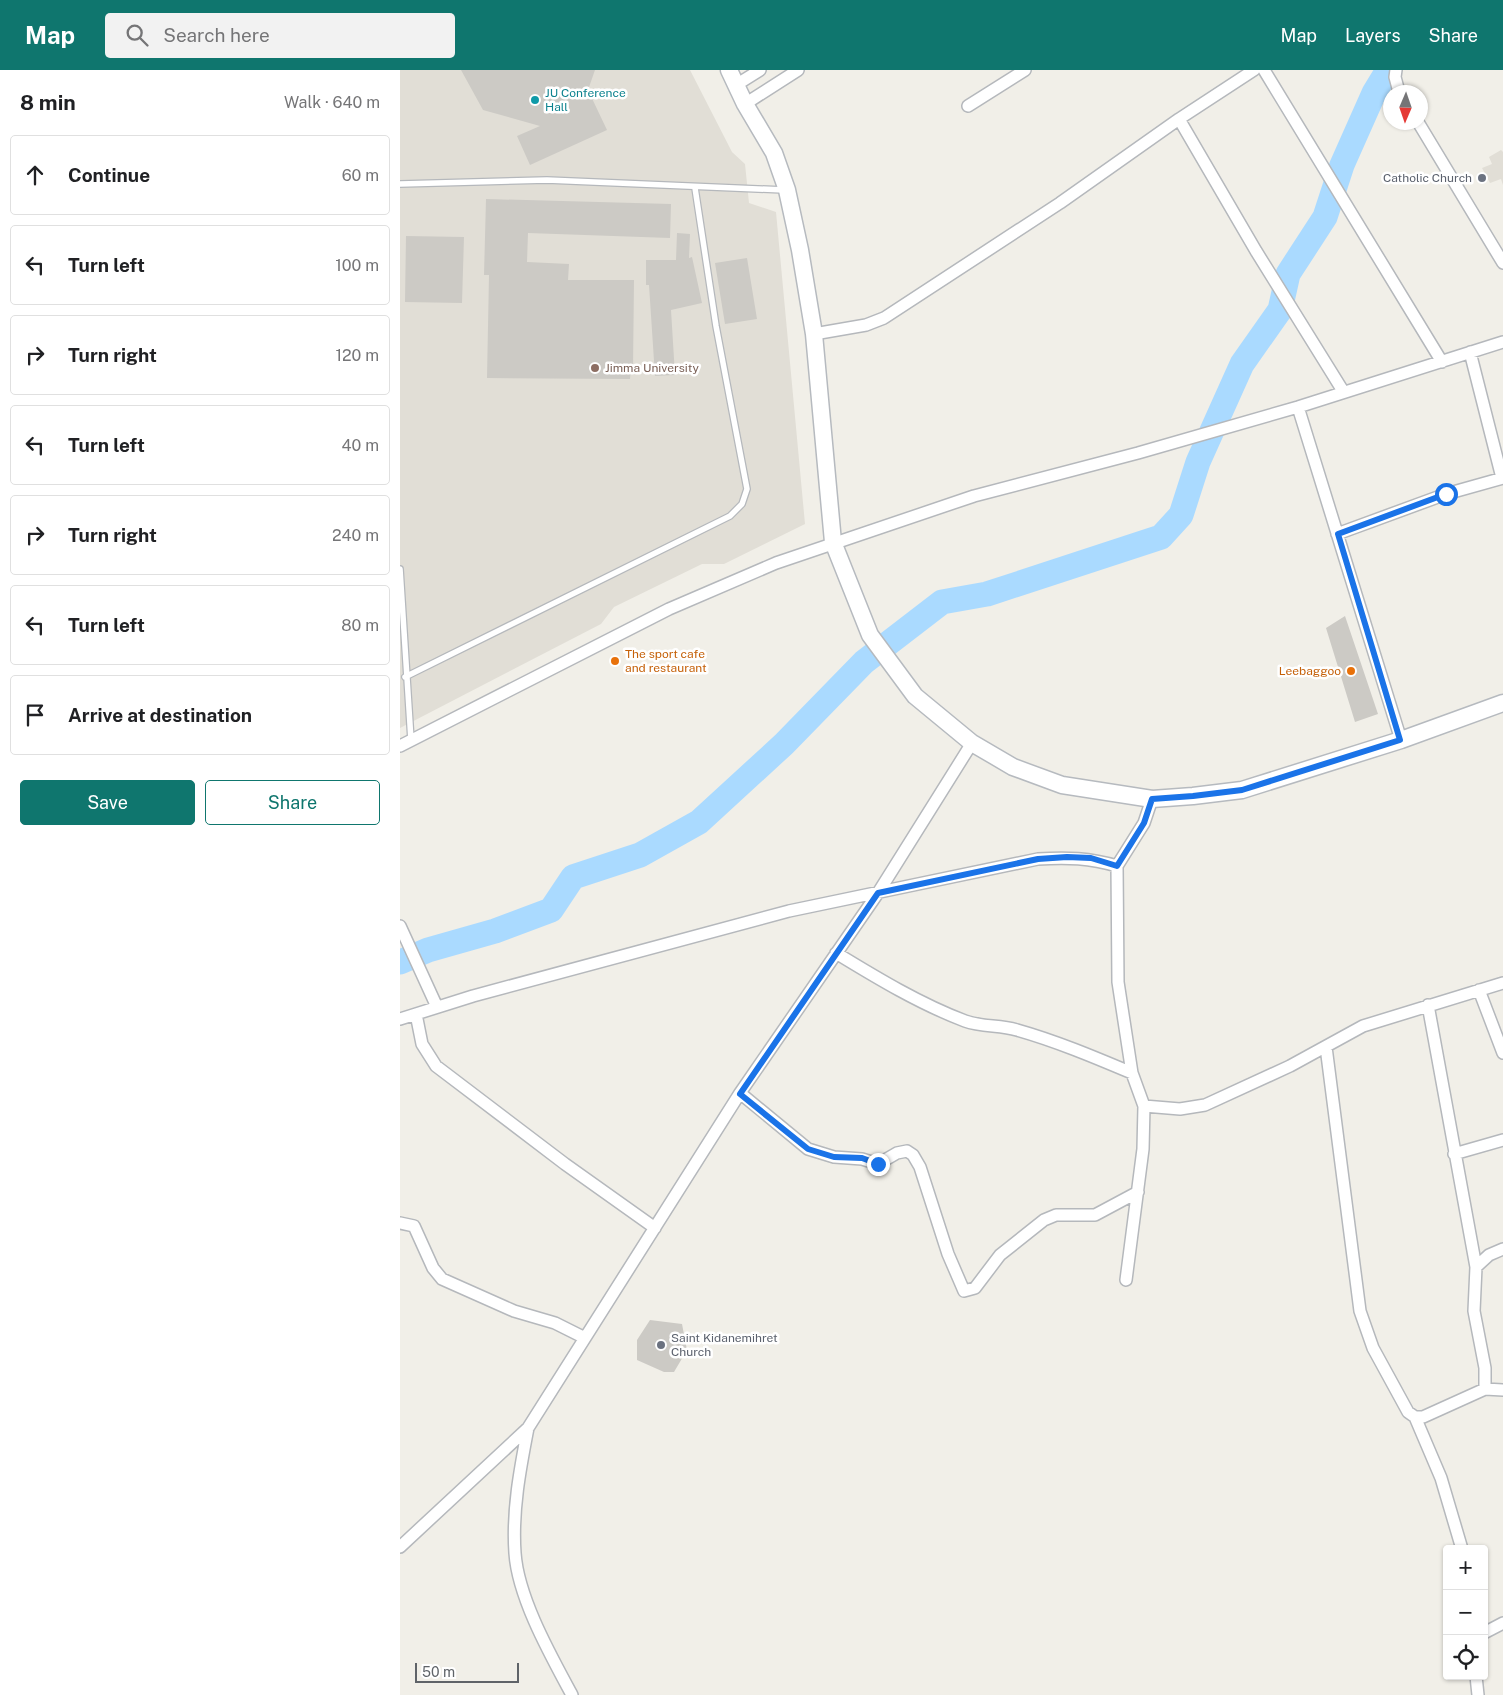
<!DOCTYPE html>
<html lang="en">
<head>
<meta charset="utf-8">
<style>
	:root { --surface:#fff; --page:#f2f2f2; --text:#202124; --muted:#757577; --line:#e0e0e0; --accent:#0f766e }
	body { margin:0; font-family:"Public Sans",sans-serif; background:var(--page); color:var(--text) }
	.controls { position:absolute; right:15px; bottom:15px; display:grid; overflow:hidden; border-radius:5px; box-shadow:0 1px 4px #0004 }
	.controls button { width:45px; height:45px; display:grid; place-items:center; padding:0; border:0; border-bottom:1px solid var(--line); background:var(--surface); color:var(--text); font:25px sans-serif }
	.compass { position:absolute; left:983px; top:15px; width:45px; height:45px; border-radius:50%; background:var(--surface); box-shadow:0 1px 4px #0004; rotate:182deg }
	.scale { position:absolute; left:15px; bottom:12px; width:104px; box-sizing:border-box; padding-left:5px; border:2px solid #5f6368; border-top:0; font-size:14px; line-height:18px; white-space:nowrap; color:#5f6368; -webkit-text-stroke:4px #fff; paint-order:stroke }
	.stop { position:absolute; width:15px; height:15px; margin:-11px; border:4px solid #1a73e8; border-radius:50%; background:#fff }
	.stop.end { background:#1a73e8; border-color:#fff; box-shadow:0 1px 5px #0008 }
	.list { margin:0; padding:0; list-style:none }
	h2 { display:flex; justify-content:space-between; align-items:center; height:65px; margin:0; padding:0 20px; font-size:21px }
	h2 small { font-size:16px; font-weight:400; color:var(--muted) }
	.list li { display:grid; grid-template-columns:32px 1fr auto; gap:15px; align-items:center; box-sizing:border-box; height:80px; margin:0 10px 10px; padding:0 10px; border:1px solid var(--line); border-radius:5px }
	.list b { display:block; font-size:19px; white-space:nowrap }
	.list em { font-size:16px; font-style:normal; color:var(--muted) }
	.actions { display:flex; gap:10px; padding:15px 20px }
	.actions a { flex:1; padding:11px 0; border:1px solid var(--accent); border-radius:5px; text-align:center; font-size:18px; color:var(--accent) }
	.actions .main { background:var(--accent); color:#fff }
	.icon { flex:none; width:28px; height:28px; fill:none; stroke:currentColor; stroke-width:2; stroke-linecap:round; stroke-linejoin:round }
	.map { position:relative; flex:none; width:1103px; height:1625px; overflow:hidden }
	header { display:flex; align-items:center; gap:30px; box-sizing:border-box; height:70px; padding:0 25px; background:var(--accent); color:#fff }
	header strong { font-size:24px }
	nav { display:flex; gap:28px; margin-inline-start:auto; font-size:18px }
	.search { width:350px; height:45px; background:var(--page); display:flex; align-items:center; gap:12px; box-sizing:border-box; padding:0 18px; border-radius:5px; color:var(--muted); font-size:19px }
	main { display:flex }
	aside { flex:1; background:var(--surface) }
	.map>svg:first-child { display:block }
</style>
</head>
<body>
<header>
<strong>Map</strong>
<div class="search"><svg class="icon" aria-label="search" viewBox="0 0 24 24"><circle cx="10" cy="10" r="6"/><path d="M15 15l6 6"/></svg>Search here</div>
<nav><a>Map</a><a>Layers</a><a>Share</a></nav>
</header>
<main>
<aside>
<h2>8 min<small>Walk · 640 m</small></h2>
<ul class="list">
<li><svg class="icon" aria-label="ahead" viewBox="0 0 24 24"><path d="M12 20V5M6 11l6-6 6 6"/></svg><div><b>Continue</b></div><em>60 m</em></li>
<li><svg class="icon" aria-label="left" viewBox="0 0 24 24"><path d="M17 20v-9H6M10 6l-5 5 5 5"/></svg><div><b>Turn left</b></div><em>100 m</em></li>
<li><svg class="icon" aria-label="right" viewBox="0 0 24 24"><path d="M7 20v-9h11M14 6l5 5-5 5"/></svg><div><b>Turn right</b></div><em>120 m</em></li>
<li><svg class="icon" aria-label="left" viewBox="0 0 24 24"><path d="M17 20v-9H6M10 6l-5 5 5 5"/></svg><div><b>Turn left</b></div><em>40 m</em></li>
<li><svg class="icon" aria-label="right" viewBox="0 0 24 24"><path d="M7 20v-9h11M14 6l5 5-5 5"/></svg><div><b>Turn right</b></div><em>240 m</em></li>
<li><svg class="icon" aria-label="left" viewBox="0 0 24 24"><path d="M17 20v-9H6M10 6l-5 5 5 5"/></svg><div><b>Turn left</b></div><em>80 m</em></li>
<li><svg class="icon" aria-label="arrive" viewBox="0 0 24 24"><path d="M6 21V4h12l-3 4 3 4H6"/></svg><div><b>Arrive at destination</b></div></li>
</ul>
<div class="actions"><a class="main">Save</a><a>Share</a></div>
</aside>
<div class="map">
<svg width="1103" height="1625" viewBox="0 0 1103 1625">
	<rect width="100%" height="100%" fill="#f1efe8"/>
	<path fill="#e1ded6" d="M0,0H290L332,82L345,94L349,133L376,142L405,454L324,494H302L214,537L201,554L0,658Z
		M1101,80L1103,82V115L1101,109L1090,113L1082,98L1092,94L1089,87Z"/>
	<g fill="none" stroke-linecap="round" stroke-linejoin="round">
		<path stroke="#aadaff" stroke-width="25" d="M0,892L28,880L95,861L151,840L173,807L240,785L299,752L384,674L464,592L542,532L587,524L761,467L781,445L798,392L842,294L880,240L888,204L925,147L942,95L974,23L988,0"/>
	</g>
	<path fill="#cccac5" d="M61,0H195L188,20L207,60L130,95L117,66L140,56L83,40Z
		M86,129L271,134L270,168L128,163L127,192L169,194L168,210H234L233,298L231,297L230,309L87,308L89,205H84Z
		M277,163L290,164L289,188L292,187L302,233L271,240L275,305L255,306L249,215H246V190H276Z
		M6,166L64,167L62,233L5,232Z
		M347,188L357,249L325,254L315,193Z
		M945,546L978,644L955,652L926,558Z
		M250,1250L282,1254L287,1280L274,1302H264L237,1290V1270Z"/>
	<g fill="none" stroke-linecap="round" stroke-linejoin="round">
		<g stroke="#b5b8bc" stroke-width="8">
			<path id="lane" d="M0,114L147,110L384,120
				M0,499L11,670
				M5,607L330,446L342,434L347,419L316,256L295,118"/>
		</g>
		<g stroke="#b5b8bc" stroke-width="14">
			<path id="street" d="M864,0L1042,292
				M996,0L995,7L999,22
				M336,15L360,0
				M345,34L398,0
				M568,36L625,0
				M779,49L856,181L943,321
				M1018,52L1103,193
				M414,264L466,255L484,248L660,133L779,49L854,0
				M1070,282L1102,408
				M898,337L1001,670
				M937,464L1046,424L1103,408
				M0,676L269,539L376,493L574,426L738,383L898,337L1103,272
				M0,856L37,937
				M436,883C477,908 520,934 565,951C582,957 600,955 617,960C656,971 694,987 732,1003
				M1079,920L1103,983
				M1028,935L1076,1197
				M16,944L22,974L36,996L165,1094L255,1158
				M0,949L73,926L389,841L638,789C667,787 690,788 717,796
				M926,977L960,1241L973,1278L1008,1342L1015,1347H1023L1085,1319L1103,1320
				M340,1023L408,1079L434,1087L462,1089L478,1094L497,1083L507,1081L513,1085L520,1097L548,1184L564,1221L575,1218L600,1185L644,1150L656,1145H695L738,1122
				M744,1036L780,1039L805,1035L890,996L963,956L1103,913
				M1054,1084L1103,1070
				M0,1153L14,1156L33,1198L42,1209L114,1241L155,1253L185,1268
				M726,1210L743,1079L744,1036L732,1003L718,912L717,796L744,753L752,729
				M1085,1319V1298L1074,1241L1076,1197L1089,1185L1103,1179
				M1015,1347L1041,1408L1062,1479
				M128,1358C120,1399 112,1441 115,1483C118,1528 151,1586 172,1625
				M0,1477L128,1358L340,1023L478,823L572,673
				M1084,1563L1103,1553
				M1076,1606L1078,1625"/>
		</g>
		<g stroke="#b6babf" stroke-width="19">
			<path id="secondary" d="M329,0L345,34L374,83L387,120L400,180L414,264L433,472L470,565L515,626L572,673L613,697L662,715L752,729L793,726L842,720L1001,670L1103,633"/>
		</g>
		<use href="#lane" stroke="#fff" stroke-width="5.5"/>
		<use href="#street" stroke="#fff" stroke-width="11"/>
		<use href="#secondary" stroke="#fff" stroke-width="16"/>
	</g>
	<g fill="none" stroke-linecap="round" stroke-linejoin="round">
		<path stroke="#1a73e8" stroke-width="6" d="M478,1094L462,1088L434,1087L408,1079L340,1024L478,823L638,789L667,787L691,788L717,796L744,753L752,729L793,726L842,720L1000,670L938,464L1046,424"/>
	</g>
	<circle fill="#0f9aa8" stroke="#fff" stroke-width="2" cx="135" cy="30" r="5"/>
	<g fill="#6b7280" stroke="#fff" stroke-width="2">
		<circle cx="1082" cy="108" r="5"/>
		<circle cx="261" cy="1275" r="5"/>
	</g>
	<circle fill="#8d6e63" stroke="#fff" stroke-width="2" cx="195" cy="298" r="5"/>
	<g fill="#e8710a" stroke="#fff" stroke-width="2">
		<circle cx="215" cy="591" r="5"/>
		<circle cx="951" cy="601" r="5"/>
	</g>
	<g text-anchor="middle" stroke-width="5" stroke-linejoin="round" paint-order="stroke">
		<g font-size="12" fill="#0d838f" stroke="#fff" text-anchor="start">
			<text x="145" y="27">JU Conference<tspan x="145" dy="14">Hall</tspan></text>
		</g>
		<g font-size="12" fill="#5b616d" stroke="#fff" text-anchor="end">
			<text x="1072" y="112">Catholic Church</text>
			<text x="271" y="1272" text-anchor="start">Saint Kidanemihret<tspan x="271" dy="14">Church</tspan></text>
		</g>
		<g font-size="12" fill="#785e54" stroke="#fff" text-anchor="start">
			<text x="205" y="302">Jimma University</text>
		</g>
		<g font-size="12" fill="#c56008" stroke="#fff" text-anchor="start">
			<text x="225" y="588">The sport cafe<tspan x="225" dy="14">and restaurant</tspan></text>
			<text x="941" y="605" text-anchor="end">Leebaggoo</text>
		</g>
	</g>
</svg>
<div class="controls">
<button>+</button>
<button>−</button>
<button><svg class="icon" aria-label="locate" viewBox="0 0 24 24"><circle cx="12" cy="12" r="6"/><path d="M12 2v4M12 18v4M2 12h4M18 12h4"/></svg></button>
</div>
<svg class="compass" viewBox="-18 -18 36 36"><path d="M0-13l5 13h-10z" fill="#e53935"/><path d="M0 13l5-13h-10z" fill="#757577"/></svg>
<div class="scale">50 m</div>
<div class="stop" style="left:1046px;top:424px"></div>
<div class="stop end" style="left:478px;top:1094px"></div>
</div>
</main>
</body>
</html>
